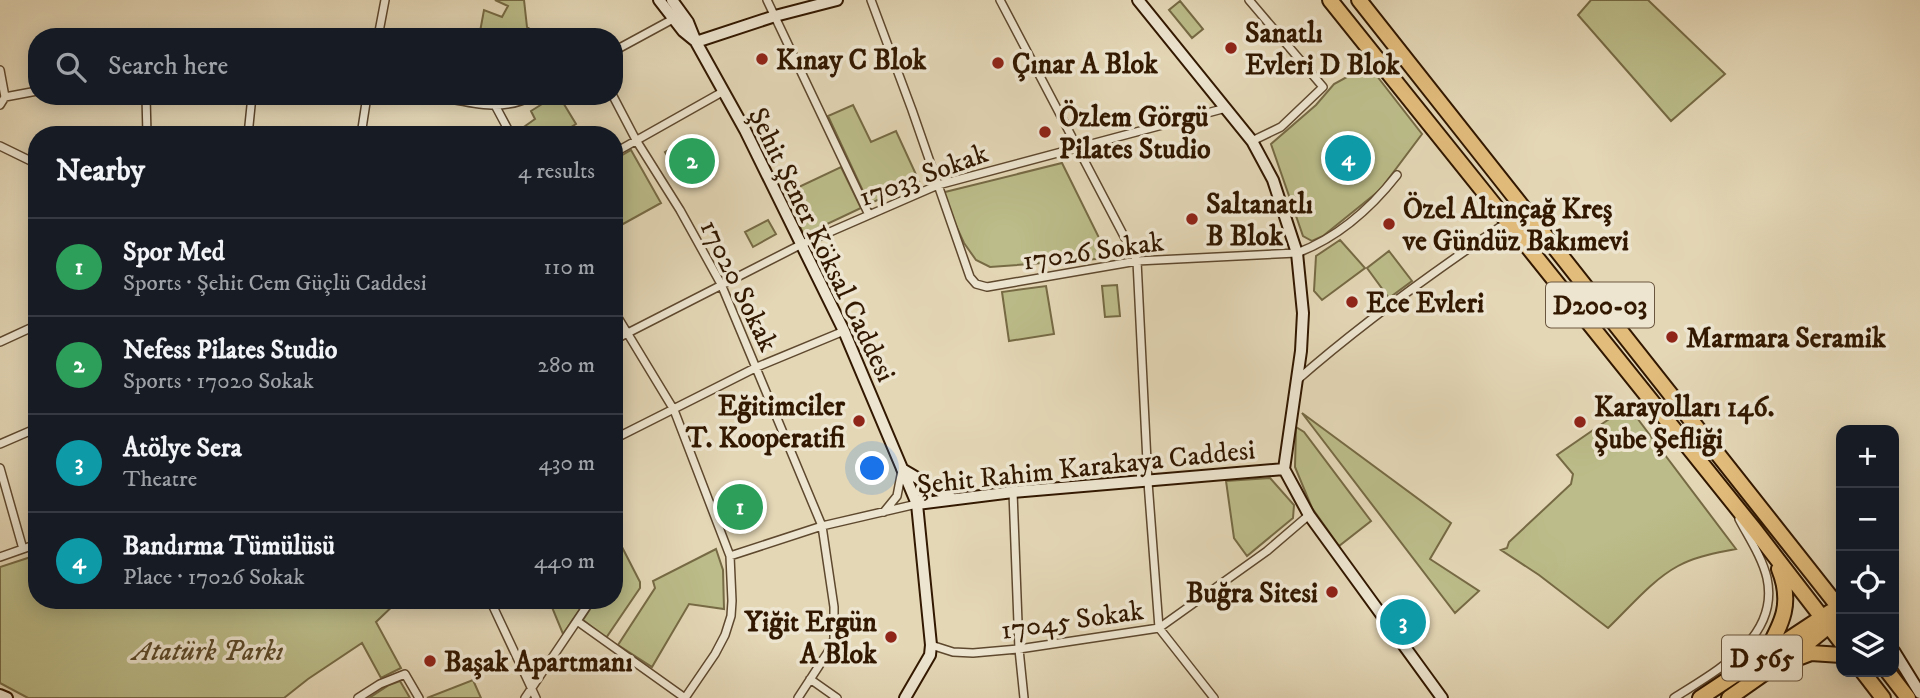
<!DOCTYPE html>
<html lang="en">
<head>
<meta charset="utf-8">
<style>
	:root { --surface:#171b24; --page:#242831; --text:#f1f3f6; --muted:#9ea1a6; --line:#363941; --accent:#c59692 }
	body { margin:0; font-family:"IM FELL DW Pica",serif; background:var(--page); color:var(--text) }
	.controls { position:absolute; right:21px; bottom:21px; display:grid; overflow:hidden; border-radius:14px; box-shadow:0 4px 18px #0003 }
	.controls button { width:63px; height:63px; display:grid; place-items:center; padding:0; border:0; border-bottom:2px solid var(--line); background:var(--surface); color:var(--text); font:35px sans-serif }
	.you { position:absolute; left:873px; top:469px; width:24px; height:24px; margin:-18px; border:5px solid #fff; border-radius:50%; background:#1a73e8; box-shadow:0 0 0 10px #1a73e833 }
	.badge { display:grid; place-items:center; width:46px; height:46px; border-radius:50%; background:var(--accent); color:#fff; font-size:23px; font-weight:700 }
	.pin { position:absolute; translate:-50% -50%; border:4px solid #fff; box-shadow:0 2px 7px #0006 }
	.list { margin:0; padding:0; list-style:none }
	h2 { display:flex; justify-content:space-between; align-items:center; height:91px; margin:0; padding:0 28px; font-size:30px }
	h2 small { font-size:23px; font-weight:400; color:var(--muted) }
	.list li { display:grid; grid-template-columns:46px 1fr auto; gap:21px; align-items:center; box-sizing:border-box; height:98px; padding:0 28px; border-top:2px solid var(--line) }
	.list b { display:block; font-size:26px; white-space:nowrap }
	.list p { margin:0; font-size:23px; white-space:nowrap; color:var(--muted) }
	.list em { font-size:23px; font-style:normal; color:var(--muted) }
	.icon { flex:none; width:38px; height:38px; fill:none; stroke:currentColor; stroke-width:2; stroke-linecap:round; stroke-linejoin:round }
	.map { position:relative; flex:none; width:1920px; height:698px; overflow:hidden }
	.search { position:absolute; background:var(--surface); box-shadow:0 4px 18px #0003; left:28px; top:28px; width:595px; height:77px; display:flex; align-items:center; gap:18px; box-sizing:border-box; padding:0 24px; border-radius:28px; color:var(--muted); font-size:26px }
	.panel { position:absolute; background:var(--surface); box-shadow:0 4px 18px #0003; left:28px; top:126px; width:595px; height:483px; border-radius:28px }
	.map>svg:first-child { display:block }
</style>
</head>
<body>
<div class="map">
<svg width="1920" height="698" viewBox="0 0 1920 698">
	<rect width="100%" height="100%" fill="#e4d7b6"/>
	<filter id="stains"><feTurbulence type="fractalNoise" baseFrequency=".00286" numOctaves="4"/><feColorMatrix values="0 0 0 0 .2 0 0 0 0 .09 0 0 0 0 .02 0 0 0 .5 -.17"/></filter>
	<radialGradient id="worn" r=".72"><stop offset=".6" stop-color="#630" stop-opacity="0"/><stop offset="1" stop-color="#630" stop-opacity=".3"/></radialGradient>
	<path fill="#bbbc89" stroke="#766a44" stroke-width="2" d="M495,0H524L527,27L533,31H541V37H479L484,10L502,17L508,6Z
		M1591,0H1648L1725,74L1671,121L1578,15Z
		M1180,1L1203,29L1192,38L1169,10Z
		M1359,53L1422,134L1380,190L1323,236L1312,241L1303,236L1271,144L1316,105L1334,84L1356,72Z
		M555,96H559L576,124L558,135H525L521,129L535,119L531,111Z
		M853,105L871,142L896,131L919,181L869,204L828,116Z
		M685,140L692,152L672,164L665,152Z
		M631,150L661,203L614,229V160Z
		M1062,163L1109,258L990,267L976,260L964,243L941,193Z
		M841,167L861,208L804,235L784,194Z
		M768,220L776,234L753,247L745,232Z
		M1340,240L1365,268L1322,300L1314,291L1316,256Z
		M1389,251L1412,281L1389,298L1367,268Z
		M1117,285L1120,316L1105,317L1102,286Z
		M1046,286L1054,334L1009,341L1002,292Z
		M1628,406L1736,549C1717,553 1696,556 1678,566C1652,580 1630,607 1608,628L1539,575L1501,550L1507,548L1509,542L1571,484L1573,474L1557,455Z
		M1302,413L1451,523L1430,559L1479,591L1455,613Z
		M1296,427L1304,432L1371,521L1339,546L1312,508L1295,467Z
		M1270,478L1294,505L1293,518L1247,556L1234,538L1226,481Z
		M622,547L640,582V588L606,638L583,620L596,600H614V550Z
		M716,549L723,570L724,609L689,604L652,667L618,645L655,588L653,581Z
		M37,555V600H399L376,622L401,668L381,678L362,643L308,679L284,698H28L0,683V567Z
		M549,600H586L563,634Z
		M473,680L481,698H427Z
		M400,681L410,698H369L389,685Z"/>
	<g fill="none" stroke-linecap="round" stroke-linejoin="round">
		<g stroke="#5e482e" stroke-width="10">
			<path id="street" d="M767,0L869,215
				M871,0L912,110L970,277L976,284L987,287L1137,261L1297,253C1337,238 1371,208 1397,175
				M1000,0L1137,261L1148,482L1159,628L1214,698
				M1249,0L1323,87L1281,127L1252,141
				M378,37L385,0
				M614,51L673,19
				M0,70L5,97L0,105
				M146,96L147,135
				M436,96C468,102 501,113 532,96
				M613,96L636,140L680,210L721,284L822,526L834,607V639L828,652L798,698
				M5,97L37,91
				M496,107L511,135
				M248,135L252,96
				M361,135L367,96
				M0,146L37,164
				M614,153L724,91
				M614,311L674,410L730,556L732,601L731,616L725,635L715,654L685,698
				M614,340L800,245L938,185L1226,108
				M0,342L37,325
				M1296,381C1361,324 1429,275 1500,227
				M614,439L757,367L844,331
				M0,444L37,428
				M0,468L23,549
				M1013,492L1019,649L1024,698
				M884,512L897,496L902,470
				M730,556L822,526L917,504
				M0,557L37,544
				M490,600L536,698
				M577,621L685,698
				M931,645L953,652L973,653L1019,649L1159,628L1267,551L1309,515
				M810,679L837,698
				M358,698L380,684L405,674L419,698
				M525,698L591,600
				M1674,698C1716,671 1780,638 1767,578C1762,557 1749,538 1739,519"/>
		</g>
		<g stroke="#321800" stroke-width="14">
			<path id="secondary" d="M659,0L683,31L694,40
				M672,0L688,22L696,42L745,130L844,331L917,504L931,645L930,655L905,698
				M1138,0L1252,141L1273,180L1297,253L1303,313L1301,351L1284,469L1309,515L1442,698
				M696,42L775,16L837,0
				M902,469L953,499
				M917,504L1013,492L1284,469
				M1894,651L1920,693
				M0,695L7,698"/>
		</g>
		<g stroke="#321800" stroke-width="18">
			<path id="highway" d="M1330,0L1754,529L1841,642
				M1359,0L1841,610
				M1765,654C1782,623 1793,604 1779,569
				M1790,661L1811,653L1841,655
				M1863,672L1883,698
				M1888,672L1908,698
				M1700,698L1830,612
				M1729,698L1809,642L1836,620"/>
		</g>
		<use href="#street" stroke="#ede5d0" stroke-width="7"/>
		<use href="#secondary" stroke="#ede5d0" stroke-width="10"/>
		<use href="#highway" stroke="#e2bc7b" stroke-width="14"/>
	</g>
	<g fill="#8f2418" stroke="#ede5d0" stroke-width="2.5">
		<circle cx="1231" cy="48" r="7"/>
		<circle cx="762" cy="59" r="7"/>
		<circle cx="998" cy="63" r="7"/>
		<circle cx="1045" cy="132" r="7"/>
		<circle cx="1192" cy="219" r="7"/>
		<circle cx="1389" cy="224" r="7"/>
		<circle cx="1352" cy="302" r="7"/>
		<circle cx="1672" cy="337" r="7"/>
		<circle cx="859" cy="421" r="7"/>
		<circle cx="1580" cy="422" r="7"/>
		<circle cx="1332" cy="592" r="7"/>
		<circle cx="891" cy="637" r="7"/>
		<circle cx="430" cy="661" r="7"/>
	</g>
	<g text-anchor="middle" stroke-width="7" stroke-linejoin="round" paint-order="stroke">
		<g fill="#ede5d0" stroke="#6a563e" stroke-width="2">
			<rect x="1546" y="282.5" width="108" height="45" rx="5"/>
			<rect x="1722" y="635.5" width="80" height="45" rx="5"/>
		</g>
		<g font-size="26" font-weight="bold" fill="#321800">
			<text x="1600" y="314">D200-03</text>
			<text x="1762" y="667">D 565</text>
		</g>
		<g font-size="28" font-weight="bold" fill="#321800" stroke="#ede5d0" text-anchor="start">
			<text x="1245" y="42">Sanatlı<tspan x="1245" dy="32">Evleri D Blok</tspan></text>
			<text x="776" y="69">Kınay C Blok</text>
			<text x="1012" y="73">Çınar A Blok</text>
			<text x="1059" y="126">Özlem Görgü<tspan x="1059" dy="32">Pilates Studio</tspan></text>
			<text x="1206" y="213">Saltanatlı<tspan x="1206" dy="32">B Blok</tspan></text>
			<text x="1403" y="218">Özel Altınçağ Kreş<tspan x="1403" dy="32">ve Gündüz Bakımevi</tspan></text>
			<text x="1366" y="312">Ece Evleri</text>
			<text x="1686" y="347">Marmara Seramik</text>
			<text x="845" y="415" text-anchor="end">Eğitimciler<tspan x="845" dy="32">T. Kooperatifi</tspan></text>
			<text x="1594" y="416">Karayolları 146.<tspan x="1594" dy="32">Şube Şefliği</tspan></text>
			<text x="1318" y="602" text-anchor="end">Buğra Sitesi</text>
			<text x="877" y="631" text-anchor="end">Yiğit Ergün<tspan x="877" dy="32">A Blok</tspan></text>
			<text x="444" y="671">Başak Apartmanı</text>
		</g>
		<g font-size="28" fill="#321800" stroke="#ede5d0">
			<text transform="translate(923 174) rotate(-20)" y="10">17033 Sokak</text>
			<text transform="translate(823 244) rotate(64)" y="10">Şehit Şener Köksal Caddesi</text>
			<text transform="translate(1093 250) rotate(-8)" y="10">17026 Sokak</text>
			<text transform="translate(740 285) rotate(64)" y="10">17020 Sokak</text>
			<text transform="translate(1086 466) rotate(-6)" y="10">Şehit Rahim Karakaya Caddesi</text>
			<text transform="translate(1072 619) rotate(-8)" y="10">17045 Sokak</text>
		</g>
		<g font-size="28" font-style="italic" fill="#5b4929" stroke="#ede5d0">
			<text x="208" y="660">Atatürk Parkı</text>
		</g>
	</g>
	<rect width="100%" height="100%" filter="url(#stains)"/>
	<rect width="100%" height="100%" fill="url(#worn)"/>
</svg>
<div class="controls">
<button>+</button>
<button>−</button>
<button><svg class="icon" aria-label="locate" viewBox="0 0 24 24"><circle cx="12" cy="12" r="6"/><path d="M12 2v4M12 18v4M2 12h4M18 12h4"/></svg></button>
<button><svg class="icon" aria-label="layers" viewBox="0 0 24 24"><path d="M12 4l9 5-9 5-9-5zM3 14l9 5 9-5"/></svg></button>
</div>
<div class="you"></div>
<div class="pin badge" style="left:740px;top:507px;background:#2e9e5b">1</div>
<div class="pin badge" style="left:692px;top:161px;background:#2e9e5b">2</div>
<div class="pin badge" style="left:1403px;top:622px;background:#0f9aa8">3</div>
<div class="pin badge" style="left:1348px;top:158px;background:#0f9aa8">4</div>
<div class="search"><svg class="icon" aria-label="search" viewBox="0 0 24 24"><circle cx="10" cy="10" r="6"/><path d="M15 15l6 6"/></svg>Search here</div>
<section class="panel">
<h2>Nearby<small>4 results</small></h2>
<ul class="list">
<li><span class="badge" style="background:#2e9e5b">1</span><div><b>Spor Med</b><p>Sports · Şehit Cem Güçlü Caddesi</p></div><em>110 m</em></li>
<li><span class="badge" style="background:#2e9e5b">2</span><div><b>Nefess Pilates Studio</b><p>Sports · 17020 Sokak</p></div><em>280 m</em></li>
<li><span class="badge" style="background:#0f9aa8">3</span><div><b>Atölye Sera</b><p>Theatre</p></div><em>430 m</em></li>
<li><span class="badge" style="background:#0f9aa8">4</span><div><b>Bandırma Tümülüsü</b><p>Place · 17026 Sokak</p></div><em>440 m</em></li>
</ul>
</section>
</div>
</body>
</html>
